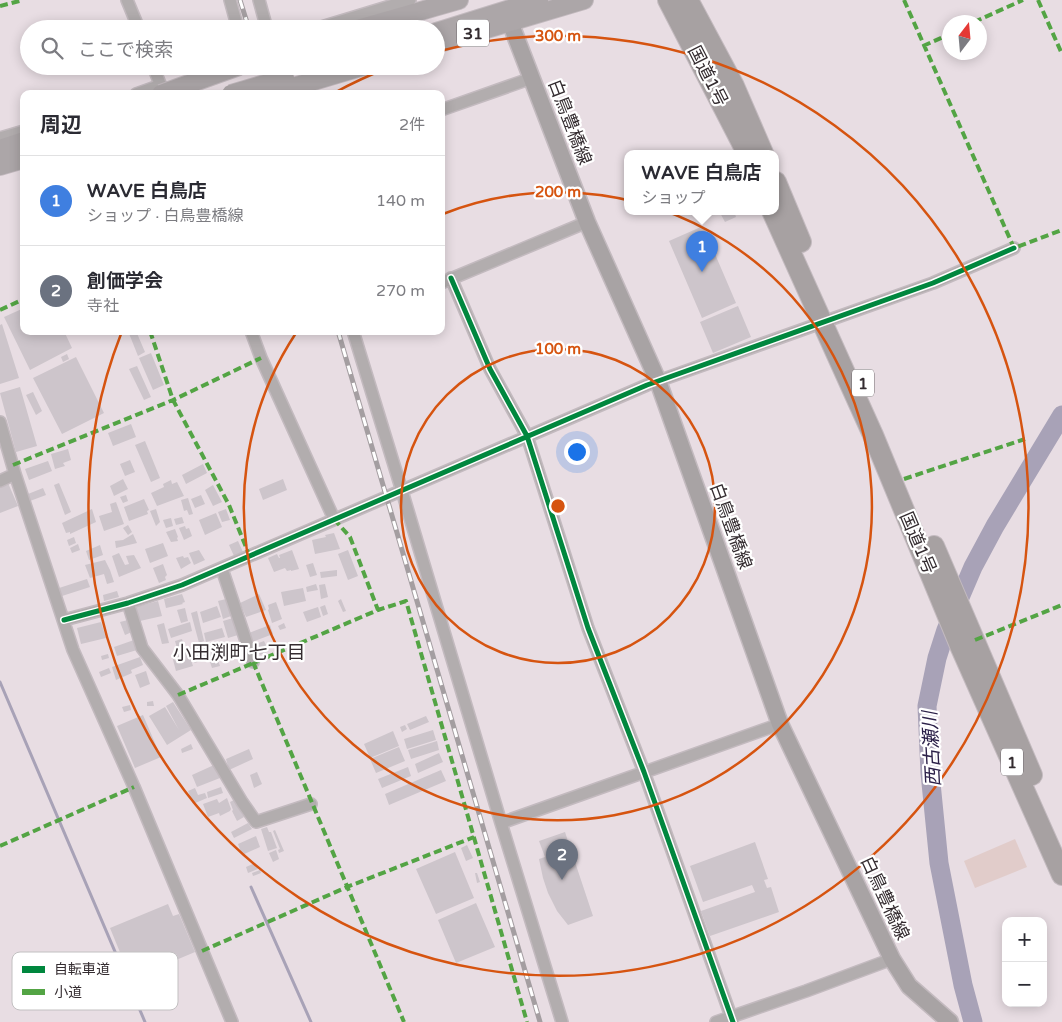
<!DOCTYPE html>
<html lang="ja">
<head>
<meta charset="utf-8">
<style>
	:root { --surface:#fff; --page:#f7f7f7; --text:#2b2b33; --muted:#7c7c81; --line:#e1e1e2; --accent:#736a6f }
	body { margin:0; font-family:"Varela Round","Noto Sans JP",sans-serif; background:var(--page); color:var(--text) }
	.controls { position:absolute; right:15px; bottom:15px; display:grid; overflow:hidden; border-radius:10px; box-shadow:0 2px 12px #0003 }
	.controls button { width:45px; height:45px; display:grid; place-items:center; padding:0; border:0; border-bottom:1px solid var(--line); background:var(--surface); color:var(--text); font:25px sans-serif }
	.compass { position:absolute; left:942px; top:15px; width:45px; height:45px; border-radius:50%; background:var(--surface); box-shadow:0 2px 12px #0003; rotate:16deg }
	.you { position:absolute; left:576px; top:451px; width:18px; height:18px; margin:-12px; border:4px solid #fff; border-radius:50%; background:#1a73e8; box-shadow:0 0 0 8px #1a73e833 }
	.badge { display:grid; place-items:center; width:32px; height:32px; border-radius:50%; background:var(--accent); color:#fff; font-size:16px; font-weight:700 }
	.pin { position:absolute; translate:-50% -41px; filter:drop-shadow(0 1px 2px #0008) }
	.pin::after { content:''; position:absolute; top:26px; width:18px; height:15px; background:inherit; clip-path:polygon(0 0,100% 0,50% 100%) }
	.popup { position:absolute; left:624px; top:150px; width:155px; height:65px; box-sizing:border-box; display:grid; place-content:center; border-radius:10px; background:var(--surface); filter:drop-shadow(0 1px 4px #0005); font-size:16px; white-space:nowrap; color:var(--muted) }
	.popup b { font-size:19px; color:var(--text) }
	.popup::after { content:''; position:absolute; left:50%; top:100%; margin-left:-10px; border:10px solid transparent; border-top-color:var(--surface) }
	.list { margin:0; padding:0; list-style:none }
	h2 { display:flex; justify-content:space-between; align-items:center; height:65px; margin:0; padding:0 20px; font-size:21px }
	h2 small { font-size:16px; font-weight:400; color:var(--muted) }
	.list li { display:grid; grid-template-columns:32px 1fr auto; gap:15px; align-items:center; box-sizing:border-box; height:90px; padding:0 20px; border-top:1px solid var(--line) }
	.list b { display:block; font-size:19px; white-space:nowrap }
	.list p { margin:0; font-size:16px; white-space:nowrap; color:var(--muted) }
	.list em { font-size:16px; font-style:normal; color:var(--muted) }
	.icon { flex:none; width:28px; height:28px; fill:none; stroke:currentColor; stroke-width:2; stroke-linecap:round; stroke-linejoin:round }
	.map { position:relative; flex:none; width:1062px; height:1022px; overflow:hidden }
	.search { position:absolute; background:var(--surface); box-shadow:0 2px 12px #0003; left:20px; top:20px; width:425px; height:55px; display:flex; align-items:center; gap:12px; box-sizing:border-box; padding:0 18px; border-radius:28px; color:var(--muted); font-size:19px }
	.panel { position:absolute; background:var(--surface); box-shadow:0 2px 12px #0003; left:20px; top:90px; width:425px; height:245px; border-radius:10px }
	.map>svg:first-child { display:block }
</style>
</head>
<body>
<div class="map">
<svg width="1062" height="1022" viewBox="0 0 1062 1022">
	<rect width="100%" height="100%" fill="#e8dde3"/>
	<path fill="#e1ccca" d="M1015,839L1027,867L975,888L964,861Z"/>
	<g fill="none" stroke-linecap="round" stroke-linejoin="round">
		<path stroke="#a8a2b7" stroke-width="3" d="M0,682L145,1022
			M251,887L311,1022"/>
		<path stroke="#a8a2b7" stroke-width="19" d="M973,1022L963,985L939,863L930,773L927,706L937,658L946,630L973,567L995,526L1062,415"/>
	</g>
	<path fill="#cdc5cb" d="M719,211H734L736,217L725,222Z
		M703,226L736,303L702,318L669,241Z
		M738,306L751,337L713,353L700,322Z
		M24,308V331H64L72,348L30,370L4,317Z
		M2,324L19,378L0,384V325Z
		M128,331H136L145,352L138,356Z
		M151,353L164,385L153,390L139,358Z
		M67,354L69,359L63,362L61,357Z
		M76,357L104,413L62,434L33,378Z
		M137,366L151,397L144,400L129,369Z
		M20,387L37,446L16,452L0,393Z
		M33,392L42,411L36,415L26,395Z
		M131,424L136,437L113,446L108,433Z
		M145,441L160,478L151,482L135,445Z
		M68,449L71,460L63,463L65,466L55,469L51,454Z
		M130,460L135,472L125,476L120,464Z
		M48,461L52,471L29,480L25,469Z
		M203,464L207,473L186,484L182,475Z
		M123,479L128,489L114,496L110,486Z
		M283,479L287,490L263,500L259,489Z
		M171,480L172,484L177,482L184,496L157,506L151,493L164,487L163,484Z
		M8,483L18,506L0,513V486Z
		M59,483L71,512L65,515L54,485Z
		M213,485L222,502L213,506L205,490Z
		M43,488L46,495L30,501L28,494Z
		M126,495L128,501L123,503L120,497Z
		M201,495L205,504L195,508L191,499Z
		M188,498L193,514L189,515L187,510L184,511L181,500Z
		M144,499L149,510L147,511L148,514L129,521L124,507Z
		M116,502L124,524L104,531L99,516L112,512L110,504Z
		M92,509L96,522L70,534V532L66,533L62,523Z
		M156,509L160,522L156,526L150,511Z
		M226,509L230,520L222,522L218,512Z
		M216,513L222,527L205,535L199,520Z
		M182,517L184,523L176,525L174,519Z
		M171,518L173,526L166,528L163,520Z
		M128,525L132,532L128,535L123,528Z
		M185,526L186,529L189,528L192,536L184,540L179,528Z
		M175,529L178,537L177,538L178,541L171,542L166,532Z
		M334,533L340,549L315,554L312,540L326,537L325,535Z
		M133,534L137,543L116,548L115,541L123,540Z
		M74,537L76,543L69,546L67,540Z
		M238,541L243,552L234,556L229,545Z
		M163,543L168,556L150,563L145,549Z
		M78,544L80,550L72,553L70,548Z
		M100,545L103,555L89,560L86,551Z
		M199,550L205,560L194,565L189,553Z
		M292,550L299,569L291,571V570L287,571L285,568L274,572L268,558L277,554L279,558H280L279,555Z
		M348,550L358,576L348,580L338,554Z
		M119,553L125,565L129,564L126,556L134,555L141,568L119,577L112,556Z
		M183,556L184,558L188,557L191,563L181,569L176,558Z
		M105,560L110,570L114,582L107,584L104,574L90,578L85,565Z
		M313,563L317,575L310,577L306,565Z
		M163,564L167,575L165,577L166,580L159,583L153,568Z
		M337,570V576L321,578L320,572Z
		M87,579L90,587L62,596L59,588Z
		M316,584L318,590L307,592L306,587Z
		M325,584L328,597L321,599L319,585Z
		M303,588L306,601L284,606L281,592Z
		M117,591L119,597L104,601L103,595Z
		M182,594L185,602L182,603L183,604L166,608L164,599Z
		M259,594L266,610L246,617L240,603Z
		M226,599L231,616L223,619L218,601Z
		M341,599L346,611L343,612L338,601Z
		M158,601L162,616L140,621L136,607Z
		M276,602L282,619L272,623L268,610L269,609L268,605Z
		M325,605L328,614L323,616L320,607Z
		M217,606L221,617L203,623L200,612Z
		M318,607L321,617L307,622L303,612Z
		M185,608L188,621L181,623L177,610Z
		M197,611L204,641L199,643L191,613Z
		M233,618L238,635L228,638L223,621Z
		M128,620L132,632L125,635L120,622Z
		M101,622L106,638L81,644L77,628Z
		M190,622L192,631L171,638L168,629Z
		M164,623L169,643L162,644L157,625Z
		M284,623L286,628L280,630L278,626Z
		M270,625L273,634L252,642L249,633Z
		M222,628L225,637L206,642L204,633Z
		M182,639L185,650L178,652L175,641Z
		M134,640L137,650L117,656L114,647Z
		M241,641L244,651L226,656L223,645Z
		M264,641L269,651L260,655L256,644Z
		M209,644L213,658L194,663L190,650Z
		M188,651L193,666L176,671L172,656Z
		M108,654L109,658L102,660L101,656Z
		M140,657L143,665L131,670L132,673L116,680L112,667Z
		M218,660L220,666L212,668L210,662Z
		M109,668L111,673L101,677L99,672Z
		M146,671L150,684L140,688L135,675Z
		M153,701L154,706H147V702Z
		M173,702L191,730L167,745L149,716L165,707L179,730L166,706Z
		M130,705L131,710L124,712L122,707Z
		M143,715L161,757L135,768L117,726Z
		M426,716L429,722L410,730L407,724Z
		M405,725L407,729L402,732L400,727Z
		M433,730L436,740L407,749L404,739Z
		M393,731L399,746L370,758L364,744Z
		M437,741L439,750L411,759L408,750Z
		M191,744L193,749L182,753L181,749Z
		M399,747L405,761L376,773L370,759Z
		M249,749L253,759L229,770L226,759Z
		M439,753L443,762L418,773L415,764Z
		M214,765L220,778L197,787L192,775Z
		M408,767L411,776L382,788L378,779Z
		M441,770L446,781L389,805L385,794Z
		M257,772L262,784L254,788L250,775Z
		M221,787L223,793L208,798L207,792Z
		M195,788L198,795L205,793L207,798L193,804L188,791Z
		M227,798L231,809L230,811L220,816L219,813L208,817L203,804L217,799L219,803Z
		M234,800L244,817L237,821L232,811L233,810L230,802Z
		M248,823L252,829L234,838L231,832Z
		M267,827L269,832H271L277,848L268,851L261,829Z
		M275,830L284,851L279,853L278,850L280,849L273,831Z
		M565,832L593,916L568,925L557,911L548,893L543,878L539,859L545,857L539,841Z
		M256,836L260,847L242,855L238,844Z
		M755,842L768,879L764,880L767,888L771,887L779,912L710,936L701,911L755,892L752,885L703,902L690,866Z
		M467,845L473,858L466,861L461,848Z
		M276,850L279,859L273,862L269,853Z
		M455,852L474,898L436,914L416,869Z
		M255,863L258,869L248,873L246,867Z
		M260,870L261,873L253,876L252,873Z
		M475,873H477L480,882L477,883Z
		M476,903L495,947L456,963L438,920Z
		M168,904L173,916L179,914L195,952L131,979L110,928Z"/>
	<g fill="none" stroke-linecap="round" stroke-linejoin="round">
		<g stroke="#c3babf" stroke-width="14">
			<path id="street" d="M127,0L139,29
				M230,0L238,29
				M259,0L267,29
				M315,29L410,0
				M153,66L164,94
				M136,94L161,85
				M441,110L532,78
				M0,138L24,131
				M451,278L490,369L527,436L588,628L644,772L733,1022
				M441,283L587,222
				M251,331L261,358L334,519
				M353,331L402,491L501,823L562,1022
				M0,422L15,474L73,650L134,787L232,1022
				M0,481L15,474
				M222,569L253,662
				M128,603L142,648L178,695L242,802L256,822L311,804
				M64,620L128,603L182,585L647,385L933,283L1014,248
				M501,823L780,724
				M716,1022L806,991L892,959"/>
		</g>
		<g stroke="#c3babf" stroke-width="19">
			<path id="secondary" d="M510,22L587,222L658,381L780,724L892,959L909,986L950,1022"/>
		</g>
		<g stroke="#c3babf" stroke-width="20">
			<path id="primary" d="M358,29L459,0
				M436,32L539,0
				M436,44L584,0
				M0,149L24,141
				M0,166L24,159"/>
		</g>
		<g stroke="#c3babf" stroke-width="22">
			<path id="highway" d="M668,0L747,153
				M688,0L734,86L763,153
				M776,182L801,242
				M772,211L873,435L961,648L1062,875
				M934,546L1032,775"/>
		</g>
		<use href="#street" stroke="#b2adae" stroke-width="11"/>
		<use href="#secondary" stroke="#a8a3a4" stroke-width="16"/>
		<use href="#primary" stroke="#aca6a8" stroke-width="18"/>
		<use href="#highway" stroke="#a7a1a2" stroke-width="20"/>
		<g stroke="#a49ea1" stroke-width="5">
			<path id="rail" d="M240,0L249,29
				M260,66L268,94
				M338,331L540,1022"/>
		</g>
		<use href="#rail" stroke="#fff" stroke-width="3" stroke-dasharray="9" stroke-linecap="butt"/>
		<g stroke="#c3babf" stroke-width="20" stroke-linecap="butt">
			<path id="primary-bridge" d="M161,94L239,66
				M231,94L285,78
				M270,94L364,66"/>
		</g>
		<use href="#primary-bridge" stroke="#aca6a8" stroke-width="18"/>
		<path stroke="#53a444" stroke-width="4" stroke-dasharray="8 4" stroke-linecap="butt" d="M904,0L1014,248L1062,230
			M1038,0L1062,54
			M0,6L23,0
			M974,22L1023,0
			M923,46L950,34
			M0,310L24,299
			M150,331L173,400L229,505L250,557
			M13,465L173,400L261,358
			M904,479L1025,439
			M334,519L350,537L378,610
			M975,640L1062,605
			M253,662L404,1022
			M178,695L378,610L406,601L527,1022
			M0,846L134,787
			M202,951L347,887L474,837"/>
		<g stroke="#fff" stroke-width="8">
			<path id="cycleway" d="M451,278L490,369L527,436L588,628L644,772L733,1022
				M64,620L128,603L182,585L647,385L933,283L1014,248"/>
		</g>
		<use href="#cycleway" stroke="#00873e" stroke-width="5"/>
	</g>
	<g fill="none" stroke="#d65410" stroke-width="2.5">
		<circle cx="558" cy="506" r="157"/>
		<path d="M443 214A314 314 0 1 1 296 333"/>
		<path d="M334 93A470 470 0 0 1 390 67M436 52A470 470 0 1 1 121 334"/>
	</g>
	<g text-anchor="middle" stroke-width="4.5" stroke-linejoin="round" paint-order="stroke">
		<g fill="#fff" stroke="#716b6e" stroke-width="1">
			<rect x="457" y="19.5" width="32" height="27" rx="4"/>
			<rect x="852" y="369.5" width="22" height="27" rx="4"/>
			<rect x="1001" y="748.5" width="22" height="27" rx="4"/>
		</g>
		<g font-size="16" font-weight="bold" fill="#342c30">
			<text x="473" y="39">31</text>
			<text x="863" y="389">1</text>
			<text x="1012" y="768">1</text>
		</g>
		<g font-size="18" fill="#342c30" stroke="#fff">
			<text transform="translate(708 76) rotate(63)" y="6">国道1号</text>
			<text transform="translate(570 122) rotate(69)" y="6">白鳥豊橋線</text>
			<text transform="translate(731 526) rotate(70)" y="6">白鳥豊橋線</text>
			<text transform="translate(918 543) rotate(67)" y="6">国道1号</text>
			<text transform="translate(885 898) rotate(65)" y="6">白鳥豊橋線</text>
		</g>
		<g font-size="19" fill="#342c30" stroke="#fff">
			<text x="239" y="659">小田渕町七丁目</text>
		</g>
		<g font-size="19" font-style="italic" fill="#2c2149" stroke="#fff">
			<text transform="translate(931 749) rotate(-93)" y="7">西古瀬川</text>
		</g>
	</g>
	<rect x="12" y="952" width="166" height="58" rx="8" fill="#fff" stroke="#c2c0c1" stroke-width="1"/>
	<rect x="22" y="966" width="23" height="7" fill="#00873e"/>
	<rect x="22" y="989" width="23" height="6" fill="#53a444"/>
	<g font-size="14" fill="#342c30">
		<text x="54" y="974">自転車道</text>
		<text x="54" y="997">小道</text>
	</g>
	<circle cx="558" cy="506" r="8" fill="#d65410" stroke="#fff" stroke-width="2.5"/>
	<g font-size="15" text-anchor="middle" font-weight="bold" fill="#d65410" stroke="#fff" stroke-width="4.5" stroke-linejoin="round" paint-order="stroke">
		<text x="558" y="41">300 m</text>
		<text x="558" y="197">200 m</text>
		<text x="558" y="354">100 m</text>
	</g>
</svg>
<div class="controls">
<button>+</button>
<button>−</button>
</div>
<svg class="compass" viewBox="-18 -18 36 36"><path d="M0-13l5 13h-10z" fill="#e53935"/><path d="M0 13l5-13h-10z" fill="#7c7c81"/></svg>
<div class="you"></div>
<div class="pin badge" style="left:702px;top:272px;background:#3f7fe0">1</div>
<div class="popup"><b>WAVE 白鳥店</b>ショップ</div>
<div class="pin badge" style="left:562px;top:880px;background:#6b7280">2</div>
<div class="search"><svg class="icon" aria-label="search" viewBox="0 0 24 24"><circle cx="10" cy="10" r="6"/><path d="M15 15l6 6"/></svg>ここで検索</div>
<section class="panel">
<h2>周辺<small>2件</small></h2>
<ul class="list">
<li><span class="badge" style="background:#3f7fe0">1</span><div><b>WAVE 白鳥店</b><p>ショップ · 白鳥豊橋線</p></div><em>140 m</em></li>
<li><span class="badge" style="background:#6b7280">2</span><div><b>創価学会</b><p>寺社</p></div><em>270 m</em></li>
</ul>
</section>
</div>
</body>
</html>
